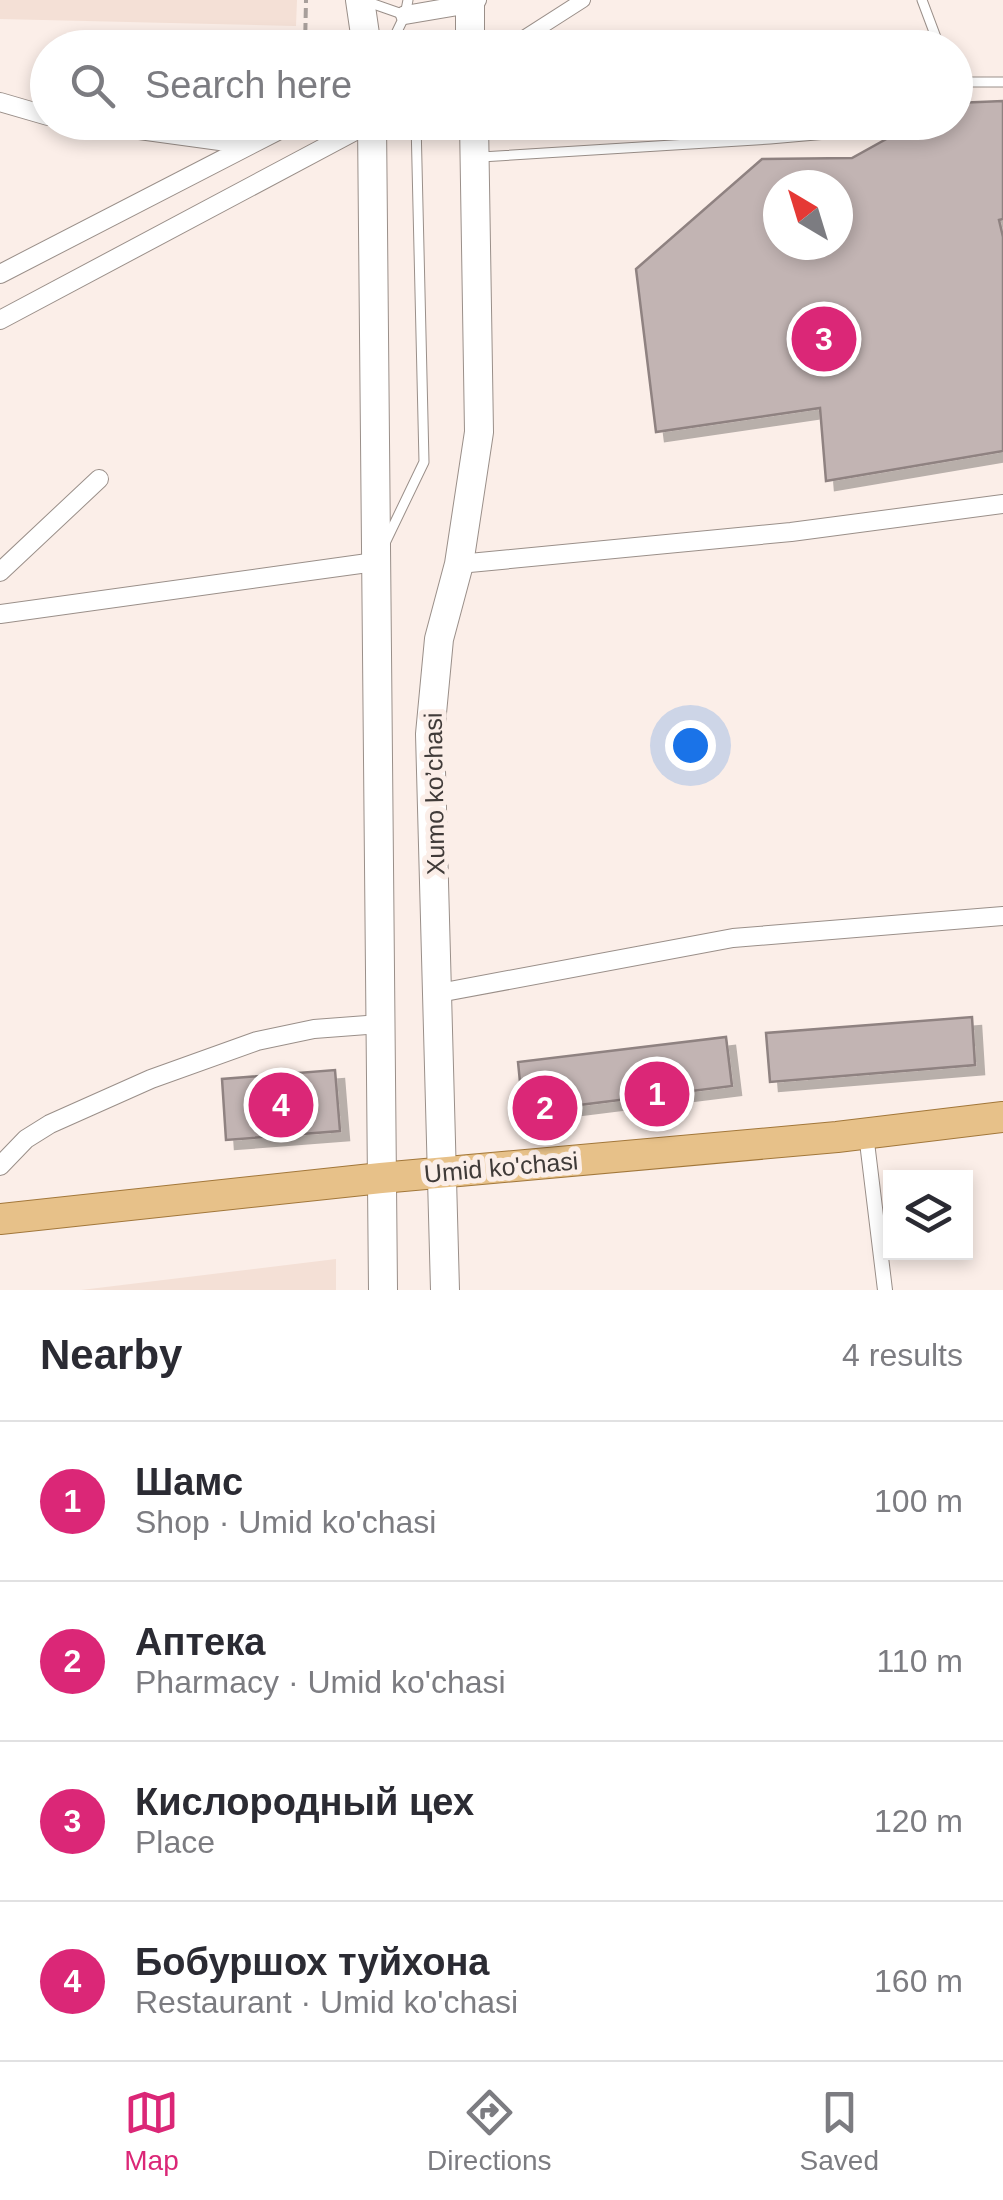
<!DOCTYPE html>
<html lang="en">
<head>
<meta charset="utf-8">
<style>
	:root { --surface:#fff; --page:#f7f7f7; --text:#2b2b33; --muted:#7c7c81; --line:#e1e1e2; --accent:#db2777 }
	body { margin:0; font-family:Arial,sans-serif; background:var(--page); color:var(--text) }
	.controls { position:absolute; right:30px; bottom:30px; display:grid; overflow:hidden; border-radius:0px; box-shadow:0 5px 15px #0003 }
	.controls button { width:90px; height:90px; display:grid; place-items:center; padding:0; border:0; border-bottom:2px solid var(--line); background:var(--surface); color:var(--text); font:50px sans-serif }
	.compass { position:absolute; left:763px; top:170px; width:90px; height:90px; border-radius:50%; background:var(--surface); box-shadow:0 5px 15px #0003; rotate:322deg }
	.you { position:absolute; left:690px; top:745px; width:35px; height:35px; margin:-25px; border:8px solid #fff; border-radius:50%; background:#1a73e8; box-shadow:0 0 0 15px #1a73e833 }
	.badge { display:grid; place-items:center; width:65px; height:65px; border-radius:50%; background:var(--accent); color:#fff; font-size:32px; font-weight:700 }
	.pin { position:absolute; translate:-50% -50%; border:5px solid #fff; box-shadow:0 2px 10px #0006 }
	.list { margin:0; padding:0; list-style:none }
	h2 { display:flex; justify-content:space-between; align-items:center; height:130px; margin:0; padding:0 40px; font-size:42px }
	h2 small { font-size:32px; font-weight:400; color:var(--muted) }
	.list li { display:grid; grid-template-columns:65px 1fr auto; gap:30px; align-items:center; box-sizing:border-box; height:160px; padding:0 40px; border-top:2px solid var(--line) }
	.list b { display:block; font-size:38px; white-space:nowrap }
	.list p { margin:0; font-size:32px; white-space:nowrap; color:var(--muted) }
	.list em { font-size:32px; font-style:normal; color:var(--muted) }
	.icon { flex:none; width:55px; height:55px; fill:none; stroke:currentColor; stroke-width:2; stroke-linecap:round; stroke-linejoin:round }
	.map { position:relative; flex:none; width:1003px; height:1290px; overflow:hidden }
	.search { position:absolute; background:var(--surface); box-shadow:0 5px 15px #0003; left:30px; right:30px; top:30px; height:110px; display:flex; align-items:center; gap:25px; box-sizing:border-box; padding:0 35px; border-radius:55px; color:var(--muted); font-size:38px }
	.sheet { height:770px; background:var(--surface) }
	nav { display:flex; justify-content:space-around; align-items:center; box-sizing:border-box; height:140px; border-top:2px solid var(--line); background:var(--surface); font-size:28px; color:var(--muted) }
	nav a { display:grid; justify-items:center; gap:5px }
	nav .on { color:var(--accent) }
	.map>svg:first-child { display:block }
</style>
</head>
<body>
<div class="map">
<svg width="1003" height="1290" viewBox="0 0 1003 1290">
	<defs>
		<filter id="shadow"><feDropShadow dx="9" dy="9" stdDeviation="0" flood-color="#0004"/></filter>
	</defs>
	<rect width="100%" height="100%" fill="#fbeee8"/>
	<path fill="#f4e0d6" d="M0,0H297L296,26L0,19Z
		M336,1259V1290H81Z"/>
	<path fill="#c2b4b3" stroke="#8f8281" stroke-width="2.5" fill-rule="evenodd" filter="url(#shadow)" d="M1003,101V219L999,220L1003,237V451L826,481L820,408L656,432L636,269L762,159L852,158L917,122H956V103ZM778,185H838V245H778Z
		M972,1017L975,1065L770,1082L766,1033Z
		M726,1037L732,1086L523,1112L518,1062Z
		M335,1070L340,1131L226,1140L222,1079Z"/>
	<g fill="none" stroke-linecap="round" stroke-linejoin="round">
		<g stroke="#9a8f89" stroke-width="11">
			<path id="service" d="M922,0L940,48
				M365,1L405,15
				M389,48L405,15L408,0
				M956,82H1003
				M481,157L770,139L827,134L881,122
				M386,541L424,462L416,122"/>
		</g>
		<g stroke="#9a8f89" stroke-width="16">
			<path id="pedestrian" d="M508,48L583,0
				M866,1134L885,1290"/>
		</g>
		<g stroke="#9a8f89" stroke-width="20">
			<path id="minor" d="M405,15L470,4L477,0
				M0,102L48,116
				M81,122L249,145
				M0,274L295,122
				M0,320L372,122
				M459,564L791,532L1003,504
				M0,572L99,479
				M0,614L375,562
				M439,993L733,938L1003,916
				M0,1166L26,1139L50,1124L151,1079L257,1041L314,1029L380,1024"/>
		</g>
		<g stroke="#9a8f89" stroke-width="30">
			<path id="secondary" d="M360,0L367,48
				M470,0V48
				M372,122L383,1290
				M445,1290L430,734L439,639L459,564L479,432L474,122"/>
		</g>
		<g stroke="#a2773a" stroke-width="32">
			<path id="primary" d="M0,1219L381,1178L837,1137L1003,1117"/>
		</g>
		<path stroke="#a89f9b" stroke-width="4" stroke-dasharray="10 5" stroke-linecap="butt" d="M305,48L306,0"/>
		<use href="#service" stroke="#fff" stroke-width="9"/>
		<use href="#pedestrian" stroke="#fff" stroke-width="14"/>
		<use href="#minor" stroke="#fff" stroke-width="18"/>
		<use href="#secondary" stroke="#fff" stroke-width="28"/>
		<use href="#primary" stroke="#e7c189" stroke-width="30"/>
	</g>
	<g text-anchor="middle" stroke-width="10" stroke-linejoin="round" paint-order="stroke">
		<g font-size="25" fill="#403b39" stroke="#fbeee8">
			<text transform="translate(434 794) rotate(-91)" y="9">Xumo ko’chasi</text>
			<text transform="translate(501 1167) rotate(-5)" y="9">Umid ko'chasi</text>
		</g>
	</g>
</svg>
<div class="controls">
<button><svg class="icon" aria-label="layers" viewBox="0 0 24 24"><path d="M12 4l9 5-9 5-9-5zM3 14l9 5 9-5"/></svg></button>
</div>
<svg class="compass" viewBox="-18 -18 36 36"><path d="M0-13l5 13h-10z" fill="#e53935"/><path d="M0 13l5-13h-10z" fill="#7c7c81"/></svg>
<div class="you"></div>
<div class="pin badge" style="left:657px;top:1094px">1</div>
<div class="pin badge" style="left:545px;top:1108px">2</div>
<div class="pin badge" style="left:824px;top:339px">3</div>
<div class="pin badge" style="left:281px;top:1105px">4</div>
<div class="search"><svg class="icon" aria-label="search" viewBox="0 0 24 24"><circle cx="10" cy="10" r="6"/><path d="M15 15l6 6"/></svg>Search here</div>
</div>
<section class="sheet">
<h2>Nearby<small>4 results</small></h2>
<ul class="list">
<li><span class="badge">1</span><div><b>Шамс</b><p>Shop · Umid ko'chasi</p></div><em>100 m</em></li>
<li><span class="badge">2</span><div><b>Аптека</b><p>Pharmacy · Umid ko'chasi</p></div><em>110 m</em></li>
<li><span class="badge">3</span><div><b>Кислородный цех</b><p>Place</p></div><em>120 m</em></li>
<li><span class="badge">4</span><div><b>Бобуршох туйхона</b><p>Restaurant · Umid ko'chasi</p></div><em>160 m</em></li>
</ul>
</section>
<nav>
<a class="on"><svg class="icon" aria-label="map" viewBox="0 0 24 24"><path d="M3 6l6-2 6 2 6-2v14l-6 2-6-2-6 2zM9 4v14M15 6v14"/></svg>Map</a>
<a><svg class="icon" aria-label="directions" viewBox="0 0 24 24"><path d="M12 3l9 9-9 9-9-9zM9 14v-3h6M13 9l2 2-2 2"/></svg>Directions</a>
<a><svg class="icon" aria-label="saved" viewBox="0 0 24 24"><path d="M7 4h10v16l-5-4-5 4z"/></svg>Saved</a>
</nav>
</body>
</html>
